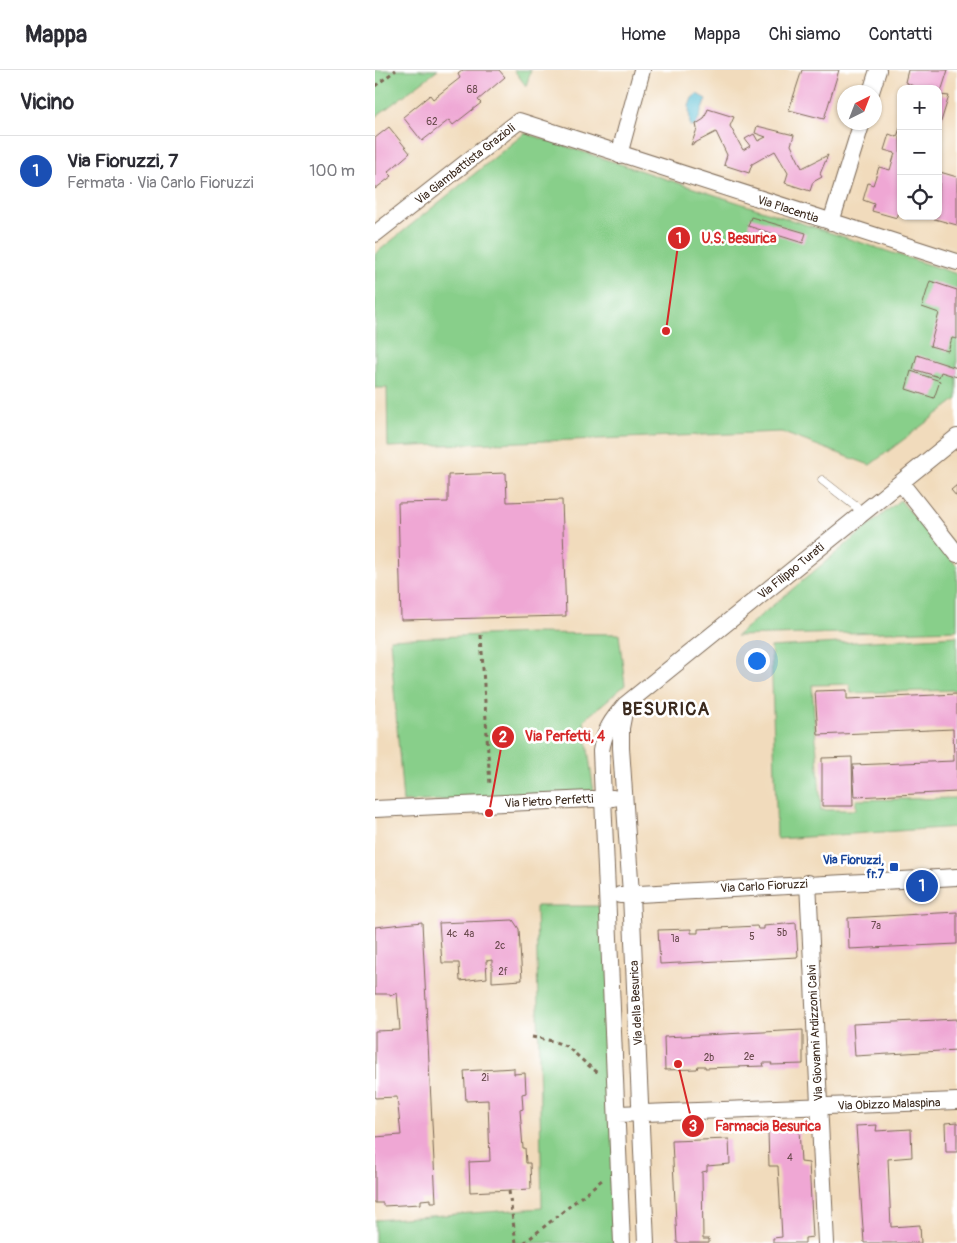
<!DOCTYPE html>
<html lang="it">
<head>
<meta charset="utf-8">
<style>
	:root { --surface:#fff; --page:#f7f7f7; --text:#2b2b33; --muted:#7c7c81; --line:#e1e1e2; --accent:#ea580c }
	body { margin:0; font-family:Pangolin,sans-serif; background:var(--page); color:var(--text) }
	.controls { position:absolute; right:15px; top:15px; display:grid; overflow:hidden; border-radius:10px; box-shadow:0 1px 4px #0004 }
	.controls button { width:45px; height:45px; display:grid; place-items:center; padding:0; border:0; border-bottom:1px solid var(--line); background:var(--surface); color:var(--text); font:25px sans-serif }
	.compass { position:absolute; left:462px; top:15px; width:45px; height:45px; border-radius:50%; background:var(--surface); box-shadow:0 1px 4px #0004; rotate:42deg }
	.you { position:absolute; left:381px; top:590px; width:18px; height:18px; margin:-12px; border:4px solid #fff; border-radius:50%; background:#1a73e8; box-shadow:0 0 0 8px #1a73e833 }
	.badge { display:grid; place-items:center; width:32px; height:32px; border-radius:50%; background:var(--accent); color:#fff; font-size:16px; font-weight:700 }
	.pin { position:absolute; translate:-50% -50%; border:2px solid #fff; box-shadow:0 1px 5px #0006 }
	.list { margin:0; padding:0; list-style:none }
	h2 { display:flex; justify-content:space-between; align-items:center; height:65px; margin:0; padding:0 20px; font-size:21px }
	h2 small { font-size:16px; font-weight:400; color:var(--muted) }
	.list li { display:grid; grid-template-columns:32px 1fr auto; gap:15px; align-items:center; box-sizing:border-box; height:70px; padding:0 20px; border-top:1px solid var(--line) }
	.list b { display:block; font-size:19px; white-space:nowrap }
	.list p { margin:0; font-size:16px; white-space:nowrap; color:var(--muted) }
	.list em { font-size:16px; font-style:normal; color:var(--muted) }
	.icon { flex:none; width:28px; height:28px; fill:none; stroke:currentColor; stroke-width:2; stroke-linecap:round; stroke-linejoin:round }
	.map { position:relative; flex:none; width:582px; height:1173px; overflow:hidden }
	header { display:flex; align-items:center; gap:30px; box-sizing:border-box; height:70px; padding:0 25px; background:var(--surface); border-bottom:1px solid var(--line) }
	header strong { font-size:24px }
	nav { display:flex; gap:28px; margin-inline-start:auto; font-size:18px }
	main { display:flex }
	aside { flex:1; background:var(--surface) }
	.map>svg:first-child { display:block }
</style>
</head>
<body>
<header>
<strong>Mappa</strong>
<nav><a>Home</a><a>Mappa</a><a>Chi siamo</a><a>Contatti</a></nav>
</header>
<main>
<aside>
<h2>Vicino<small></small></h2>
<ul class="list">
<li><span class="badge" style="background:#1a4fb4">1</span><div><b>Via Fioruzzi, 7</b><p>Fermata · Via Carlo Fioruzzi</p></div><em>100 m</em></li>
</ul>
</aside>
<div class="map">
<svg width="582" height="1173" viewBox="0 0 582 1173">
	<rect width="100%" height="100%" fill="#fff"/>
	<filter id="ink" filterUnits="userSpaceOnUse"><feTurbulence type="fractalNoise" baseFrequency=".02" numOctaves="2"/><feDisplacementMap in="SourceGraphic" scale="10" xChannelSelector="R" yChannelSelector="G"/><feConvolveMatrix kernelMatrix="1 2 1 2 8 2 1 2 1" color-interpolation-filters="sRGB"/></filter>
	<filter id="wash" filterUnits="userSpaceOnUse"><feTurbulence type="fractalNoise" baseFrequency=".0096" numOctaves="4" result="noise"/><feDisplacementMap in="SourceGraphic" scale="20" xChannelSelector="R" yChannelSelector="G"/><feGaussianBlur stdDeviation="1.12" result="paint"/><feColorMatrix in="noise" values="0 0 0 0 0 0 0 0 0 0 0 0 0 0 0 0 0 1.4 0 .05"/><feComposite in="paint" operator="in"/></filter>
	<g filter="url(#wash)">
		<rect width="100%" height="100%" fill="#f1dbbc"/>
		<path fill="#88cf8a" stroke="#627c54" d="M0,0H63L0,47Z
			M139,0H156L151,16Z
			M150,63L582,204V329L495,395L406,362L13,377L12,318H0V184Z
			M525,430L582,496V560L361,566Z
			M156,563L244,564L250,615L209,650L219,723L28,732L15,569Z
			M582,566V620L476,623L475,614L437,615L446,740H481V730L582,728V757L402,769L396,577Z
			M161,836H233L247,1173H0V1150L167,1138Z"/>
		<path fill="#54bcd1" stroke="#487378" d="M322,24L331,29L321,56H315L314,36L317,28Z"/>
		<g id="blocks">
			<path fill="#efa7d4" d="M88,0H124L130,7L103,30L106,33L78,55L74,50L47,71L28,47L55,25L58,29L85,8L83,4Z
				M427,0H464L449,49L414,40Z
				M533,0H573L565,25L574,26L564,58L563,19H537L538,16L530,12Z
				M333,39L359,47L355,56L368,80L375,76L370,69L379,64L383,71L391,67L380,63L382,56L419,65L416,75L427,98L453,85L445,104L447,107L438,112L435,121L410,113L413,103L400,81L377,94L374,103L349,95L352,85L341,62L316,75L322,59L321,54L329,49Z
				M14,57L35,83L13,102L17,106L0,119V68Z
				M525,58L526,137L522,148L497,141L499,134L488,130L493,113L498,115L504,97L515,100L520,83L509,80L514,64L522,67Z
				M565,102L582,107V155L552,147L563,146Z
				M376,147L431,163L428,173L373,156Z
				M555,211L582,220V269L577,268L573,281L555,276L564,243L547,237Z
				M542,285L582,298V307L566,302L564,307L538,299Z
				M536,301L565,311L559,328L531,319Z
				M131,403L132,432L187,430L191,546L26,550L23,433L73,432V405Z
				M582,415V427L576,420Z
				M472,620V629L582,624V722L480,727L478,695L579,691L578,659L443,665L440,621Z
				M477,687L478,736H447V688Z
				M582,842V874L474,879L473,848Z
				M138,850L144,859L147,910L117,912V890L111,891L112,908L85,911L84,893H67L64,853Z
				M47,852L61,1132H56V1129L46,1130V1134L8,1136V1133H0V1067L26,1065L22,1027L0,1028V961L25,960L22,923L15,926V924H0V857Z
				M421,853L423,887L285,894L283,860L316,859V863H323V859L382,856L383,859H389V856Z
				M582,949V980L480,986L478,954Z
				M428,960V994L396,995L397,993H388L389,996L330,998V996H323L322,999L290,1000L289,967Z
				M139,998V1004L150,1003L151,1023L147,1024L148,1039L145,1040L148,1078H150L151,1093H155L156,1119L95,1122L94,1092L115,1091L113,1032V1030L91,1031L89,1001Z
				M582,1052V1082H571L570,1053Z
				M502,1055L501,1061L536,1059L537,1087L513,1089L516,1157L545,1155L546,1173H489L481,1056Z
				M424,1059L426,1092L434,1093L438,1167L430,1168V1173H398V1168L407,1167L403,1096H394L393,1061Z
				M354,1069L355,1094L332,1096V1101L327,1102L328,1169H334V1173H302L297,1071Z"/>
		</g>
	</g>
	<g filter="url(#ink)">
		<use href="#blocks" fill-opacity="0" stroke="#7b6855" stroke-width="1"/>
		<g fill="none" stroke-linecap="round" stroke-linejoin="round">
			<g stroke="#7b6855" stroke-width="9">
				<path id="lane" d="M447,410L489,443"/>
			</g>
			<g stroke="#7b6855" stroke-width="18">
				<path id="street" d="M496,22L503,0
					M244,85L267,0
					M456,152L487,52
					M0,164L144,51L582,192
					M526,413L582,484
					M250,637L246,658V678L256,824L271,1173
					M0,739L238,728
					M433,813L451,1173
					M245,825L582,807
					M243,1044L582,1031
					M247,1173L226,681C229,661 237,650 250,635L582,367"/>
			</g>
			<path stroke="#7b6855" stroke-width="3" stroke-dasharray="4 4" stroke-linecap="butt" d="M0,16L21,0
				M106,565L115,716
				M157,967C169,969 181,971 192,977C203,985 212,996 224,1003
				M134,1121L141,1173
				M149,1173L227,1110"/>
			<use href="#lane" stroke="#fff" stroke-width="8"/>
			<use href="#street" stroke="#fff" stroke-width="16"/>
		</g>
	</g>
	<rect fill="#1a4fb4" stroke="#fff" stroke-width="2" x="514" y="792" width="10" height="10" rx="2.5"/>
	<g text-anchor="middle" stroke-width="5" stroke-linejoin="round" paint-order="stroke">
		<g font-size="10" fill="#68494c">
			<text x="97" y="23">68</text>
			<text x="57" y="55">62</text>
			<text x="501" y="859">7a</text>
			<text x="407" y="866">5b</text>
			<text x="77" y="867">4c</text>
			<text x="94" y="867">4a</text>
			<text x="377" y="870">5</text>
			<text x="300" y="872">1a</text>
			<text x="125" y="879">2c</text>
			<text x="128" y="905">2f</text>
			<text x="374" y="990">2e</text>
			<text x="334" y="991">2b</text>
			<text x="110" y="1011">2i</text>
			<text x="415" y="1091">4</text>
		</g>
		<g font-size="12" fill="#3b2a1e" stroke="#fff">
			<text transform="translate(90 94) rotate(-38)" y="4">Via Giambattista Grazioli</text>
			<text transform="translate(413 139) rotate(18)" y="4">Via Placentia</text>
			<text transform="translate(416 501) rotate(-39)" y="4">Via Filippo Turati</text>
			<text transform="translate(174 731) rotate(-3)" y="4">Via Pietro Perfetti</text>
			<text transform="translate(389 816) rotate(-3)" y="4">Via Carlo Fioruzzi</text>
			<text transform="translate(261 933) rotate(-93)" y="4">Via della Besurica</text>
			<text transform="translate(440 963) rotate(-93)" y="4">Via Giovanni Ardizzoni Calvi</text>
			<text transform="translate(514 1034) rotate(-2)" y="4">Via Obizzo Malaspina</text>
		</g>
		<g font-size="12" font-weight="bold" fill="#164399" stroke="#fff" text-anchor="end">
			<text x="509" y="794">Via Fioruzzi,<tspan x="509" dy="14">fr.7</tspan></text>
		</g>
		<g font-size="18" font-weight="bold" letter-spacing="1" fill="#3b2a1e" stroke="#fff">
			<text x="291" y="645">BESURICA</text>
		</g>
	</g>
	<path fill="none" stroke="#d62828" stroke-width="2" d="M291 261L304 168M114 743L128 667M303 994L318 1056"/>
	<g fill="#d62828" stroke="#fff" stroke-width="2">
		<circle cx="291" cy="261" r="5"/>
		<circle cx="114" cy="743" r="5"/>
		<circle cx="303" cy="994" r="5"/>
		<circle cx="304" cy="168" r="12"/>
		<circle cx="128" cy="667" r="12"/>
		<circle cx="318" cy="1056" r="12"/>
	</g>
	<g font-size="15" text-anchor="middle" font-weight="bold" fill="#fff">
		<text x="304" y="173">1</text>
		<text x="128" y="672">2</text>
		<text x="318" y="1061">3</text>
	</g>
	<g font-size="14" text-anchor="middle" font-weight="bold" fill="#d62828" stroke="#fff" stroke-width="5" stroke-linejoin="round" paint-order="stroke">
		<text x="364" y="173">U.S. Besurica</text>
		<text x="190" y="671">Via Perfetti, 4</text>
		<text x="393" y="1061">Farmacia Besurica</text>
	</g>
</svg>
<div class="controls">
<button>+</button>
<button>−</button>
<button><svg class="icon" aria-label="locate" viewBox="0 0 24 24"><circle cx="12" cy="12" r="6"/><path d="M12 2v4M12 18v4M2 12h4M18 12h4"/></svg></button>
</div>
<svg class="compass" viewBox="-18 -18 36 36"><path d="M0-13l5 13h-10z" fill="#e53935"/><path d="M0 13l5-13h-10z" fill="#7c7c81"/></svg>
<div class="you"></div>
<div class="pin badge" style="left:547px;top:816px;background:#1a4fb4">1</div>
</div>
</main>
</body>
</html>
